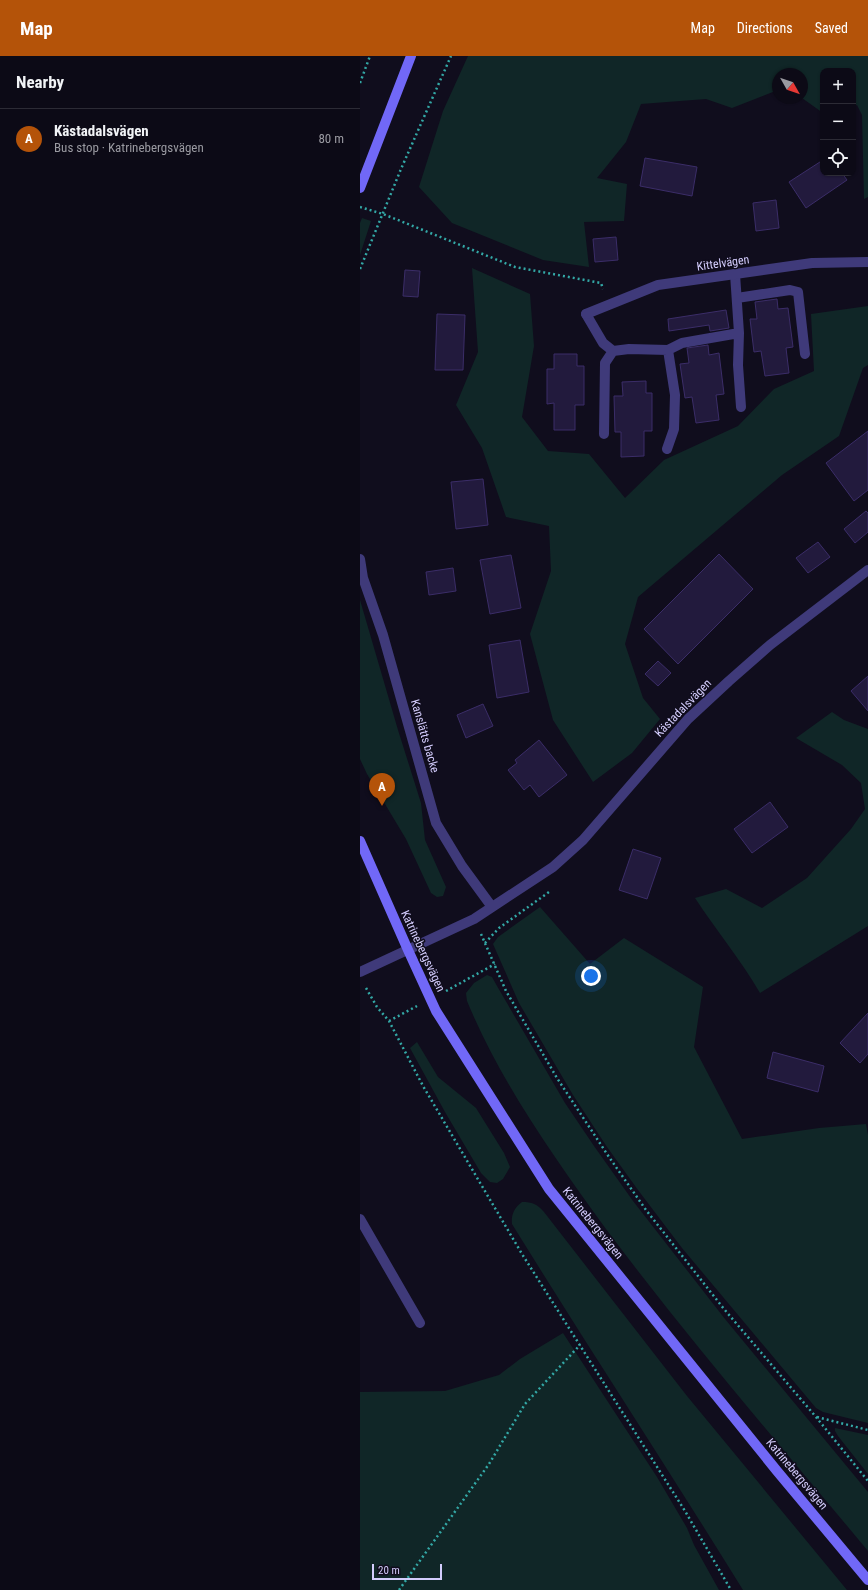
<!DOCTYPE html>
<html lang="en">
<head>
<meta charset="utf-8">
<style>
	:root { --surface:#0c0a16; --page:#1a1823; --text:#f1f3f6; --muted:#9a9aa1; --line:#2c2b35; --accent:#b45309 }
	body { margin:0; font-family:"Roboto Condensed",sans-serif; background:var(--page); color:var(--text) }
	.controls { position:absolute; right:12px; top:12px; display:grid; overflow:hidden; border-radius:8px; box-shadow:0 1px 3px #0004 }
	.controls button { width:36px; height:36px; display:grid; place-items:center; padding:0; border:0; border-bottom:1px solid var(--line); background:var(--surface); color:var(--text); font:20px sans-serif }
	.compass { position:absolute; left:412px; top:12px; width:36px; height:36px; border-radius:50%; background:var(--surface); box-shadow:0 1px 3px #0004; rotate:130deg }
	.scale { position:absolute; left:12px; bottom:10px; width:70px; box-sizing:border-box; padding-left:4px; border:2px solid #d3ccfc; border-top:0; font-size:11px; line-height:14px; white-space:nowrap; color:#d3ccfc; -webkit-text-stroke:3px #100d1d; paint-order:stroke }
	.you { position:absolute; left:231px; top:920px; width:14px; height:14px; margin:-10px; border:3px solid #fff; border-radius:50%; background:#1a73e8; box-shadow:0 0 0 6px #1a73e833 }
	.badge { display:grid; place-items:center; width:26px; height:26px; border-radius:50%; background:var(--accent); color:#fff; font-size:13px; font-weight:700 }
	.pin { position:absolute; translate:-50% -33px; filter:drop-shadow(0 1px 2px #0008) }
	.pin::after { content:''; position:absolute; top:21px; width:14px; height:12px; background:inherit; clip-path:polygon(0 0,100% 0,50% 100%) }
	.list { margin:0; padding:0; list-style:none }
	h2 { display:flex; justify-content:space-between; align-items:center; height:52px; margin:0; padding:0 16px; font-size:17px }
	h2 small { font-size:13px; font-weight:400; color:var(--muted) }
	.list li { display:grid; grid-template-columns:26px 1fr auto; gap:12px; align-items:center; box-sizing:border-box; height:60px; padding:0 16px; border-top:1px solid var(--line) }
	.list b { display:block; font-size:15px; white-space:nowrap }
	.list p { margin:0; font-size:13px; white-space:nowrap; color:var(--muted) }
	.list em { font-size:13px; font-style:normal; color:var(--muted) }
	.icon { flex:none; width:22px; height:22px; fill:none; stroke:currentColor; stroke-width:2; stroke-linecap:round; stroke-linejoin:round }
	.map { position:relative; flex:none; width:508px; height:1534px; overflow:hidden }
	header { display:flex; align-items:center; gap:24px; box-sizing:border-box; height:56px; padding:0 20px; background:var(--accent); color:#fff }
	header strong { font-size:19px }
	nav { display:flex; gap:22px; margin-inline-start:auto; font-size:14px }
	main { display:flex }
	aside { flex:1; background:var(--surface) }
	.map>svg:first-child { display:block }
</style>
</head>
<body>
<header>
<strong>Map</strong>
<nav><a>Map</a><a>Directions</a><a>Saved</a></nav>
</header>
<main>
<aside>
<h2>Nearby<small></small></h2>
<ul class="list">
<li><span class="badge">A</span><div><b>Kästadalsvägen</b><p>Bus stop · Katrinebergsvägen</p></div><em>80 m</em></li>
</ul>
</aside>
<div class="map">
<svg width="508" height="1534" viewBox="0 0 508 1534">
	<rect width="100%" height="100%" fill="#100d1d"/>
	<path fill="#102627" d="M108,0H508V141L504,143L502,59L497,49L493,51V15H463V57L442,42V18H418V34L372,52L346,43L281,48L266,86L237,122L267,128L264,165L224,166L229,211L183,204L92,167L59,131L83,55Z
		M2,162L11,165L0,199V167Z
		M112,212L170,238L174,290L162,361L188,395L229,398L265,442L304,404L378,370L414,333L454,315L451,258L508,250V309L503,312L479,380L422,419L278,541L265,588L283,642L300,663L272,697L233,726L193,664L170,578L191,515L189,470L146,461L122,392L96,349L118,296Z
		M0,544L38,674L61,747L65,784L86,831L83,840L77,841L71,837L46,783L7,718L0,703Z
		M472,656L484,664L508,673V870L400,937C381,904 356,874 335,842L366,833L402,852L447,822L491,773L505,753L501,727L482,709L436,682Z
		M180,851L230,908L264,882L343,931L334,991L382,1083L459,1072L506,1068L508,1079V1367L463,1356L456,1352L322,1192L278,1134L247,1091L213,1039L159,947L133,888L138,881Z
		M127,919L132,921L137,930L205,1047L234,1090L273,1145L365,1263L508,1436V1495C420,1389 329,1284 246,1173C194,1101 141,1027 107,945L106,937L114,927Z
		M57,986L78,1021L116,1052L144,1097L150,1111L143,1123L137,1127L130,1126L121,1117L85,1056L50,992Z
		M162,1146C172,1146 177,1148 184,1156L327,1340L487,1534H383C307,1411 228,1291 152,1168C151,1159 154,1152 162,1146Z
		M203,1277L297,1421L327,1472L334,1489L359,1534H0V1336L85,1335L139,1319L160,1303Z
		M475,1372L508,1379V1418L478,1380L475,1375Z"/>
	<path fill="#221a3d" stroke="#3b2d68" d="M285,102L337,111L332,140L280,130Z
		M463,104V117H482L487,124L446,152L429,126Z
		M416,144L419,172L396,175L393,147Z
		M256,181L258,204L235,206L233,183Z
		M45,214L60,215L58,241L43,240Z
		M417,243L418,253L428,252L433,291L426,292L429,317L405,320L401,295L394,296L390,263H397L395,246Z
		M366,254L369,272L350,275L349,269L309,275L308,263Z
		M77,258L105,259L103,314H75Z
		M348,289L349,299L359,297L364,338L356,339L359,364L336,367L332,341L325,342L320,308L329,307L327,292Z
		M194,298H217V310H224V349H215V374H194V347L187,348V313H194Z
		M286,325V337H292V375H284V400L261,401V376H255L254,340H263L262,326Z
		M508,375V434L494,445L466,407Z
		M123,423L128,469L96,473L91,426Z
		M506,455L508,457V476L495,487L484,473Z
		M458,486L470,501L448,517L436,502Z
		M359,498L393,533L318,608L284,573Z
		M151,499L161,552L130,558L120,504Z
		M93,512L96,535L69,539L66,516Z
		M160,584L169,636L137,642L129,589Z
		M298,605L311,617L298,630L285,618Z
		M508,620V655L491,635Z
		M123,648L133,670L106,682L97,659Z
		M179,684L207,719L179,741L170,729L164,734L148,714L157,707L155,704Z
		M410,746L428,771L392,797L374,773Z
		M273,793L301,802L287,843L259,834Z
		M508,957V998L500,1007L480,987Z
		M413,996L464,1010L458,1036L407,1022Z"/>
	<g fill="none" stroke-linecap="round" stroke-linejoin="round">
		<path stroke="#33a8a6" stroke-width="2.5" stroke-dasharray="2 3" stroke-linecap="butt" d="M0,27L10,0
			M0,151L23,158L155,211L241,227L243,233
			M0,213L41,113L91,0
			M121,878L146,935L197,1022L249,1101L286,1154L364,1253L456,1361L508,1425
			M125,887L139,872L189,836
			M6,932L17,951L29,965L63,1030L162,1198L325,1455L371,1534
			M86,935L135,908
			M29,965L57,950
			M457,1361L508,1374
			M39,1534L129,1408L165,1348L220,1289"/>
		<path stroke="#3f3a7a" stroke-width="10" d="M375,218L379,277L378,309L381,351
			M377,242L430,234L438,236L445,298
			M226,258L243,287L253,295L269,293L308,294L322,287L379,277
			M244,378L245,307L253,295
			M307,393L314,373L315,339L308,294
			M0,1163L60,1267"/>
		<path stroke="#3f3a7a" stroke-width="10" d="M226,258L298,229L452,207L508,206
			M0,503L3,522L23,579L76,767L102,810L132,851
			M0,916L114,863L193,811L223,784L328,663L369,625L410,589L508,514"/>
		<path stroke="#7168f7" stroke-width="10" d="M0,132L51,0
			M0,785L48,894L76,955L189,1133L417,1415L508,1524"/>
	</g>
	<g text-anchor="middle" stroke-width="3" stroke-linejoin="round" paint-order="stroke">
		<g font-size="12" fill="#d3ccfc" stroke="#100d1d">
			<text transform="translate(363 207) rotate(-8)" y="4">Kittelvägen</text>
			<text transform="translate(323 652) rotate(-46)" y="4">Kästadalsvägen</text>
			<text transform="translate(65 680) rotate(74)" y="4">Kanslätts backe</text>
			<text transform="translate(63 895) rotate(65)" y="4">Katrinebergsvägen</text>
			<text transform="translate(233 1167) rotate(51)" y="4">Katrinebergsvägen</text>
			<text transform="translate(437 1418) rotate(50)" y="4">Katrinebergsvägen</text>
		</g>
	</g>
</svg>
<div class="controls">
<button>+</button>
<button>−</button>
<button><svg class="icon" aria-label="locate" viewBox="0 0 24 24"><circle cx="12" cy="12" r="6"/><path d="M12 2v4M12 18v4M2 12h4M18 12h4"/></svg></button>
</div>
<svg class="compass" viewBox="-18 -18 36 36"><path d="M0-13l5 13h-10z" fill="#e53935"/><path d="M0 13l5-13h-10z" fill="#9a9aa1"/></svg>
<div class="scale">20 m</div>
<div class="you"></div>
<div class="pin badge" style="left:22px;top:750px">A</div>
</div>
</main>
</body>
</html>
